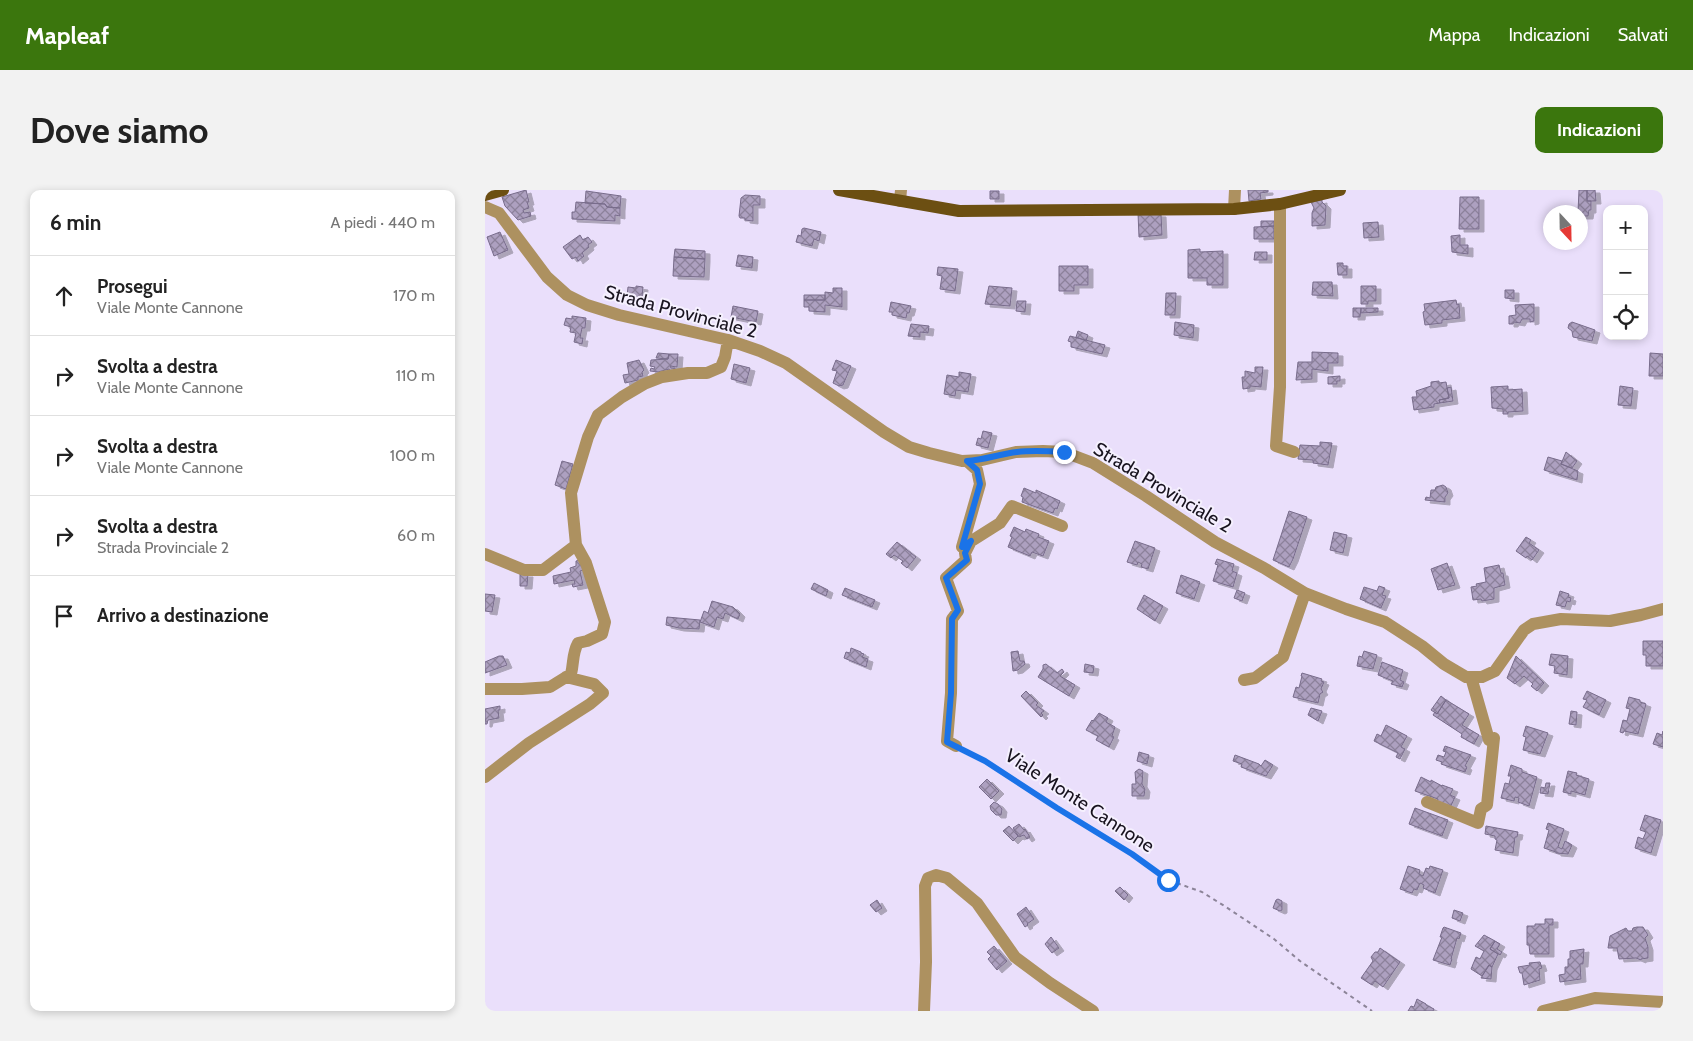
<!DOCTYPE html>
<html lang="it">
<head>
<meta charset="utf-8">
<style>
	:root { --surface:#fff; --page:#f2f2f2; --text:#222; --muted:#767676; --line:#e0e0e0; --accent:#3b760d }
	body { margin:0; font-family:Cabin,sans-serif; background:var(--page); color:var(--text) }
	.controls { position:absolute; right:15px; top:15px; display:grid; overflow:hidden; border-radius:10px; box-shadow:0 2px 8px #0003 }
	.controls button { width:45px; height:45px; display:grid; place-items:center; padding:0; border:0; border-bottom:1px solid var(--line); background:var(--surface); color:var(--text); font:25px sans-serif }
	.compass { position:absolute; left:1058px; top:15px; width:45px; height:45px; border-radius:50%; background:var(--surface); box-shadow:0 2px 8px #0003; rotate:158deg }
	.stop { position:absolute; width:15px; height:15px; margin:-11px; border:4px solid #1a73e8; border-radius:50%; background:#fff }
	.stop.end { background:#1a73e8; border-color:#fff; box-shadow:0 1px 5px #0008 }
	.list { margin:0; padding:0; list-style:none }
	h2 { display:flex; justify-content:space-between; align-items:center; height:65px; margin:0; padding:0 20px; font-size:21px }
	h2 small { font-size:16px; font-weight:400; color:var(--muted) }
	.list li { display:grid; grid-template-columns:32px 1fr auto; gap:15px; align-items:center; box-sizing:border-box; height:80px; padding:0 20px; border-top:1px solid var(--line) }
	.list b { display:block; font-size:19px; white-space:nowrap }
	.list p { margin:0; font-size:16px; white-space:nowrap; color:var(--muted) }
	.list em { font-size:16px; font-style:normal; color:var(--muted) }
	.icon { flex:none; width:28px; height:28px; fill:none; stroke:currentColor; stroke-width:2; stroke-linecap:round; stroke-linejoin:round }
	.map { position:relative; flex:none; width:1178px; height:821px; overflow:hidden; border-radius:10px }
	header { display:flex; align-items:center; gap:30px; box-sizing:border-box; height:70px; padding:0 25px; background:var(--accent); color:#fff }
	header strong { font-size:24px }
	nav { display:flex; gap:28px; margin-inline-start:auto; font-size:18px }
	.intro { display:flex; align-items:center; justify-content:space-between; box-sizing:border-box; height:120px; padding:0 30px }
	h1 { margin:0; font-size:35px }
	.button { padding:12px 22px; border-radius:10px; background:var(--accent); color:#fff; font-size:18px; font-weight:700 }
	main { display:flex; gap:30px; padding:0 30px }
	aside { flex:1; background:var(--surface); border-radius:10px; box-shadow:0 2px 8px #0003 }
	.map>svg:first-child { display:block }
</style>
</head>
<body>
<header>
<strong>Mapleaf</strong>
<nav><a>Mappa</a><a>Indicazioni</a><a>Salvati</a></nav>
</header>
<div class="intro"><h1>Dove siamo</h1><a class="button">Indicazioni</a></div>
<main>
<aside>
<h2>6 min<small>A piedi · 440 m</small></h2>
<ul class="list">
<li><svg class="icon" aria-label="ahead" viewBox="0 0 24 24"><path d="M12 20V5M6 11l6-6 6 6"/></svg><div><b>Prosegui</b><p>Viale Monte Cannone</p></div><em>170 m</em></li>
<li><svg class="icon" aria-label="right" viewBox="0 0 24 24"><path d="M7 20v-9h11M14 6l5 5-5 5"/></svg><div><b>Svolta a destra</b><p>Viale Monte Cannone</p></div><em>110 m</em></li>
<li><svg class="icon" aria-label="right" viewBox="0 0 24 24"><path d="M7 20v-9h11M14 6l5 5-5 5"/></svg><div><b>Svolta a destra</b><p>Viale Monte Cannone</p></div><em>100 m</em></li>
<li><svg class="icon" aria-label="right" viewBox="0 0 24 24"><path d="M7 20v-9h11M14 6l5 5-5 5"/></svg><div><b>Svolta a destra</b><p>Strada Provinciale 2</p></div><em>60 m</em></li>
<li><svg class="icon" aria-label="arrive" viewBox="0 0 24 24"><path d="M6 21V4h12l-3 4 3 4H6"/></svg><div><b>Arrivo a destinazione</b></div></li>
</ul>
</aside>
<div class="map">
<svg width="1178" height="821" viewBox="0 0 1178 821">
	<defs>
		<pattern id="building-cross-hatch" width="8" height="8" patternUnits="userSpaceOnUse" patternTransform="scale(1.25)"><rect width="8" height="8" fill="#ada0c0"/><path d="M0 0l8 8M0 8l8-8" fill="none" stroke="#8c819b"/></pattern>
		<filter id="shadow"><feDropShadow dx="5" dy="3" stdDeviation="0" flood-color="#0004"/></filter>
	</defs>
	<rect width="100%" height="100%" fill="#eadffb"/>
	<path fill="url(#building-cross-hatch)" stroke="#786c8b" filter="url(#shadow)" d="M41,0L44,12H42L44,18L38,20L39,23L45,22L46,26L33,30L20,16L17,7Z
		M763,0H783V2L775,3L776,9L764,11Z
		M1094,0H1102V11H1106V20H1104L1103,26H1096V22H1093Z
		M1102,0H1110L1111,11H1102Z
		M101,1L136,6L135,18L122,17L120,14L100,13Z
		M505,1H514V9H505Z
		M260,5L275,6V15H268V31L260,30V28H255L254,26L256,8Z
		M975,7H994V39H974Z
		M837,10V12L841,16L840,35L827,36V23L829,18L826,12Z
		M91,12L120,14L122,17L135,18V26L130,25V31L87,29V22H90Z
		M653,23L676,24L677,45L654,47Z
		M776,31H789V36L776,37Z
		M893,32L894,47L879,48L878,33Z
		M789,36V49H769V37Z
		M319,38L336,42L334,51L329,49L327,56L311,52L313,45L316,46L317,39Z
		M15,42L23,60L9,66L2,47Z
		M95,45L98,50L103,47L107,52L103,55L104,57L97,63L99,66L93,71L91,67L87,69L78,57Z
		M975,45V55H983V64L967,62L966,46Z
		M190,59L220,61V69L189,67Z
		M715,59V62L738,61V95H722V88H703V60Z
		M770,62H782V70H769Z
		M253,65L268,67L267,78L251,76Z
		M189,67L220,69L219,87L188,86Z
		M852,73H858V76H862V85H853Z
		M574,76H603V95H589V101H574Z
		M453,77L473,79L470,101L455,99L457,86L452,85Z
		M828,92H847L848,106L827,105Z
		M151,96L158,97L157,107L142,106L143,97L151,98Z
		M504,96L527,98L525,116L500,114Z
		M876,96H891V111H883V114H876Z
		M348,98H357V117L340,115V122L324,121V117H319V110H340V102L348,103Z
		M1020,100H1029V109L1020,108Z
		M681,103H691L690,125H680Z
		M319,105H340V110H319Z
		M971,110L972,115L974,114L975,128L957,130V133L940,135L938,122L940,121L939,114Z
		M532,111H541L540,122L531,121Z
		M406,112L426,116L424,123H422L421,128L407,125V122H404Z
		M1049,114V131L1045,132V129H1037L1035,133L1029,132L1028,134H1024V126L1031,125L1030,115Z
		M248,116L273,121L271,132L246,127Z
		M868,118H876L875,127H868Z
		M876,118H893V122L876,123Z
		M87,126L101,128L100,138H97L95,148H98L97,154L89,152L91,143L85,142L86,137L79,135L81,128L87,129Z
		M690,132L709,135L708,148L689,145Z
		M1087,132L1110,140L1107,151L1088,147L1087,141L1083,138L1084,134Z
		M426,134L444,136L443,143L435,142V147L423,146Z
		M593,141L603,145L601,151L591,147Z
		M585,146L620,155L617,164L586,157V152L583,151Z
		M827,162L853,163V173H843V181L827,179V189L811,190L813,172H827Z
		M173,163L184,164L183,169L171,168Z
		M1165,163L1178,164V186H1164Z
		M184,164H193L192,177L185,176L186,178H190V180L185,181L184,179L173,182L165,181L166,178L169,179L170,177L165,176L166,170L183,169Z
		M154,170L159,180L157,182L158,186L153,187V190L140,193L138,185L144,184L142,173Z
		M351,170L366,176L358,195L354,196L348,193L352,181L347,180Z
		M249,174L265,178L261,193L246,189Z
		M770,177H778L776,197L765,196V198L758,199L757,187H760V181L770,183Z
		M474,182L486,184L483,202L471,200L470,206L459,204L462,185L474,187Z
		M855,186V191H852V194H843V187Z
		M954,191V193L961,192L964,208L954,210L955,213L949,214V217L929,220L927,207H932L931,201L946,196V192Z
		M1023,196V200L1037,199L1038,221L1023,222V224H1018V219L1007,218L1006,197Z
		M1135,196L1148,198L1146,216L1133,215Z
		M966,197L968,211L955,213L954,210L964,208L962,198Z
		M498,241L507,243L503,258L491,255L493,248L496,249Z
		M835,252L847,253L843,275L828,273V270L813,269L815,255L835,256Z
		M1081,262L1092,271L1087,278L1076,274Z
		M1063,267L1077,271L1076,274L1093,281L1092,290L1059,280Z
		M77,271L88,274L81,299L70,295Z
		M958,295L961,297L963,303L960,307V312L940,310L941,307L945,308L946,300H950L951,297Z
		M539,298L551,303V300L575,311L572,319L570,318L568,323L537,312L538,307L536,306Z
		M804,321L822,327L808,369L804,377L788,370Z
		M529,337L540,342L541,339L554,344L553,347L564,351L558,366L547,362L545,366L523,357L527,347L525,346Z
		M849,342L862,345L858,363L845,360Z
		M1041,347L1046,350L1044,353L1054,360L1047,370L1042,366L1041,368L1031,361Z
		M650,351L670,358L663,379L656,377L657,374L653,372L652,375L642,372Z
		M412,352L431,367L422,378L416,373L418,371L409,365L406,368L401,364Z
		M732,369L749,374L747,381L752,383L748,397L728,391L733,375L730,374Z
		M95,370L99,380L95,381L98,395L88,397L87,394H90L89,390L69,394L68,386L86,382L85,378L91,376V371Z
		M962,373L970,395L953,400L946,379Z
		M1014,375L1016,383H1018L1020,395L1009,398V409L997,411L996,409L988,410L986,397L992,396L991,394L1001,392L999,378Z
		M35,384H43L42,396H35Z
		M696,385L715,392L709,409L691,403Z
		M329,393L343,400L341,406L326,399Z
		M894,396L900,398L897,405L901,406L896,418L875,409L879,397L892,401Z
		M360,398L390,410L387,417L357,405Z
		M752,400L760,403L757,411L749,408Z
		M1075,401L1084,404L1083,407L1086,408L1085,412L1082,411L1080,417L1071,415Z
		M0,404L10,405L7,422L0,421Z
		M659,405L678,416L670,431L652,419Z
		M227,411L248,417L255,424L253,429L240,423L238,429L232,427L229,437L215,432L219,421L223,423Z
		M182,427L215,430L214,439L194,438L181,435Z
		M1158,451H1178V476H1161V465H1158Z
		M366,458L376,462V463L379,464L377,467L383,469L381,477L359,468L361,462L365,463Z
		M533,461L535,471H539L540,474L533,480L528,481L526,462Z
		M879,461L892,465L888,479L872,476L874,466L877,467Z
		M1066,464L1083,466L1082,485L1069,483L1070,476L1064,475Z
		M14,466H18L22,475L0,483V472Z
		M1031,466L1059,493L1052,501L1046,496L1048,494L1039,486L1030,494L1022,488Z
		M897,472L918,480L915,490L919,492L917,497L906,494L908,491L893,485Z
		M561,474L572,483L577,479L579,482L575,486L590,495L584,506L553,487L558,479V475Z
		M600,474L609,476L608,483L599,482Z
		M817,483L837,489L836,491L839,492L836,499L838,502L835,504L833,513L808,507L811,497L814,498L817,486H816Z
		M541,501L553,513L551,515L559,521L556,523L558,525L556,527L536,506Z
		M1102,501L1121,510L1114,525L1098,517L1102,510L1098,509Z
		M956,506L961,510L952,524L946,520Z
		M1144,507L1155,510V512L1161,514L1153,544L1139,541L1138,543L1135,542L1138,530L1142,531L1145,519L1141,518Z
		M961,510L984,524L977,535L994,545L989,554L976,547L977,544L948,525L950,522L952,524Z
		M15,516V520H13L14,528L3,530L2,534H0V519Z
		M826,518L837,521L833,531L823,525Z
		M1086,521L1092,522L1091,535L1084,534Z
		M614,523L623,528L621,532L630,537L627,546L629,547L624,557L611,550L613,546L601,540L607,530L608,531Z
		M901,535L922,546L916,557L920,559L915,569L911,567L913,563L889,551L892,544L896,546Z
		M1041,536L1063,543L1055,564L1038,560L1041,547L1038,546Z
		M1178,541V557L1168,554L1172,543L1177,545Z
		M960,556L986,565L980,576L982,577L980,582L956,574L957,572L951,570L953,565L959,567L961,562L958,561Z
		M654,562L664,565L662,574L652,571Z
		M750,565L774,574L776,576L780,570L788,575L781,586L756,577L757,574L748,571Z
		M1026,575L1037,579V582L1052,587L1044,616L1033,612L1034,608L1030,607L1029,611L1016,608L1020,593L1024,594L1026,586H1023Z
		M654,579L658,581L657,594L660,599L659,606H647V594H651L650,582Z
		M1083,581L1092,583L1091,585L1104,589L1100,605L1086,601V604L1078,602Z
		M936,587L946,592V590L957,596V595L968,599L965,605L970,607L964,620L951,615L953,609L930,601Z
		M502,589L514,601L506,609L494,597Z
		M1061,593H1065L1063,604L1055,603L1056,597L1060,598Z
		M509,612L513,614L517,619L516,625H511L506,620L505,616Z
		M930,618L963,630L957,646L924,634Z
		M1160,625L1176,630L1166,663L1150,658L1153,647L1158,649L1161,642L1155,640Z
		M1063,633L1079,639L1073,657L1077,659L1080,651L1084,653L1087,655L1083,664L1071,663V662L1059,658L1064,640L1061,639Z
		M534,634L539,640L540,639L545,647L542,649L539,645L534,647L528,638Z
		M524,636L533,646L528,651L518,641Z
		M1001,636L1033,642L1032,647H1030L1028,663L1010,660L1012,650L1010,649V646L1000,644Z
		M923,676L935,680L934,684L938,686L941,678L944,679L945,676L958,680L950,703L938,698L939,695L935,693L932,700L929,699L927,703L915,699Z
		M635,697L643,705L639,710L630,701Z
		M793,709L797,711V720L795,721L788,718L791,710Z
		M392,710L397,718L391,722L385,715Z
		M541,717L549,729L542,734L543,735L540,737L532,724Z
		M969,720L978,723L975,731L967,728Z
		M1060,729H1068V735H1064V764H1045L1044,755H1042V736H1050V734H1060Z
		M959,737L976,743L974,749L972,748L966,769H967L965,775L948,770L957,747H955L958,738Z
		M1152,737H1158L1163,745L1160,748L1163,757V768L1156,769V770L1151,768L1134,769L1132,758H1123L1125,746L1141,738L1143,741H1147L1148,738Z
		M999,745L1010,751L1005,759L1013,764L1007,777L1004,775L997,786L986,779L991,767L995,769L999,761L990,756Z
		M566,747L574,758L567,763L560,754Z
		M1010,751L1015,754L1012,759L1017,762L1015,765L1005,759Z
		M509,756L522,771L512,780L503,769L506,766L502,762Z
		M895,758L915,772L898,797L890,791L887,795L876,788L888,771L886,767L890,762H893Z
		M1099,759L1098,774H1095L1096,789L1075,792L1074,785L1080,784V777H1083V769H1085V761Z
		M1055,772L1057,778L1054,779L1055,790L1039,795L1037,783H1035L1033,777L1045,775L1044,773Z
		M1004,775L1007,777L1006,789L996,788Z
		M932,809L941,814V815L949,819L948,821H923L926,816L929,817Z"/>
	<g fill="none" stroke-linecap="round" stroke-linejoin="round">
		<path stroke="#8c8498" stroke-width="2" stroke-dasharray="4 4" stroke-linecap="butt" d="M482,562L500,571L572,619L647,664L683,690L717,702L741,717L789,749L815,771L887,821"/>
		<path stroke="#ad9160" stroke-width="12" d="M415,11L416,0
			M795,14V197L791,256L809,262
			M0,17L14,23L62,87L82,105L102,115L134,125L243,150L275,161L301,173L399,242L424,257L444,263L477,271L497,270L531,262L558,261L579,262L608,273L661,306L730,352L779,378L820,403L861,419L900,432L937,456L959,474L981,487H997L1010,481L1039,440L1048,434L1076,429L1125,431L1156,425L1178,419
			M749,19L750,0
			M482,271L492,280L495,294L477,357L515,333L527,316L577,336
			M0,364L39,380H58L91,355
			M759,490L770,488L798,467L820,403
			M0,499H37L65,497L86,484C89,472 87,464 93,453L102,451L117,444L120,432L101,373L91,355L86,303L103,247L113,225L137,207L159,194L177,187L203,183H222L236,177L240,167L243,150
			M471,556L462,551L466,503L467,429L473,421L461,388L481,370L480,363L486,351
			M0,587L44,553L105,514L118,503L109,494L81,487
			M942,612L993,633L996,619L1002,615L1009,548L1004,550L986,487
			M439,821L441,772L440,696L443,688L451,685L462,688L492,713L530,767L565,793L608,821
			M1058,821L1110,808L1178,812"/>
		<path stroke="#6c4f12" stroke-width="12" d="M354,0L474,21L749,19L795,14L855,0
			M0,5L18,0"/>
	</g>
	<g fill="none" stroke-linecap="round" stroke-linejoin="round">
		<path stroke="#1a73e8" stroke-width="6" d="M579,262C563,261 547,260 532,262C515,264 499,270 482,271L492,280L495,294L477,357L486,351L480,363L482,370L461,388L473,420L467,429L466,503L462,552L500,571L572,618L647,664L683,690"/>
	</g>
	<g text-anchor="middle" stroke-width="4" stroke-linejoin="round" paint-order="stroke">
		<g font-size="19" fill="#18131f" stroke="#f5f0fe">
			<text transform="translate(196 121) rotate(15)" y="7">Strada Provinciale 2</text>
			<text transform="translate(678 297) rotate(31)" y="7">Strada Provinciale 2</text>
			<text transform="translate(595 610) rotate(33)" y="7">Viale Monte Cannone</text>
		</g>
	</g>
</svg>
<div class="controls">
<button>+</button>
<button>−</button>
<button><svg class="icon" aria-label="locate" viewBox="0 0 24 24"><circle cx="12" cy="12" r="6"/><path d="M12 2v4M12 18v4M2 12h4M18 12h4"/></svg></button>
</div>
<svg class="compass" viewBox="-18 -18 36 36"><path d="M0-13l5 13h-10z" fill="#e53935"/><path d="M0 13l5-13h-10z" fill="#767676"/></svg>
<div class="stop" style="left:683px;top:690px"></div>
<div class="stop end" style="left:579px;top:262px"></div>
</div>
</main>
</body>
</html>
